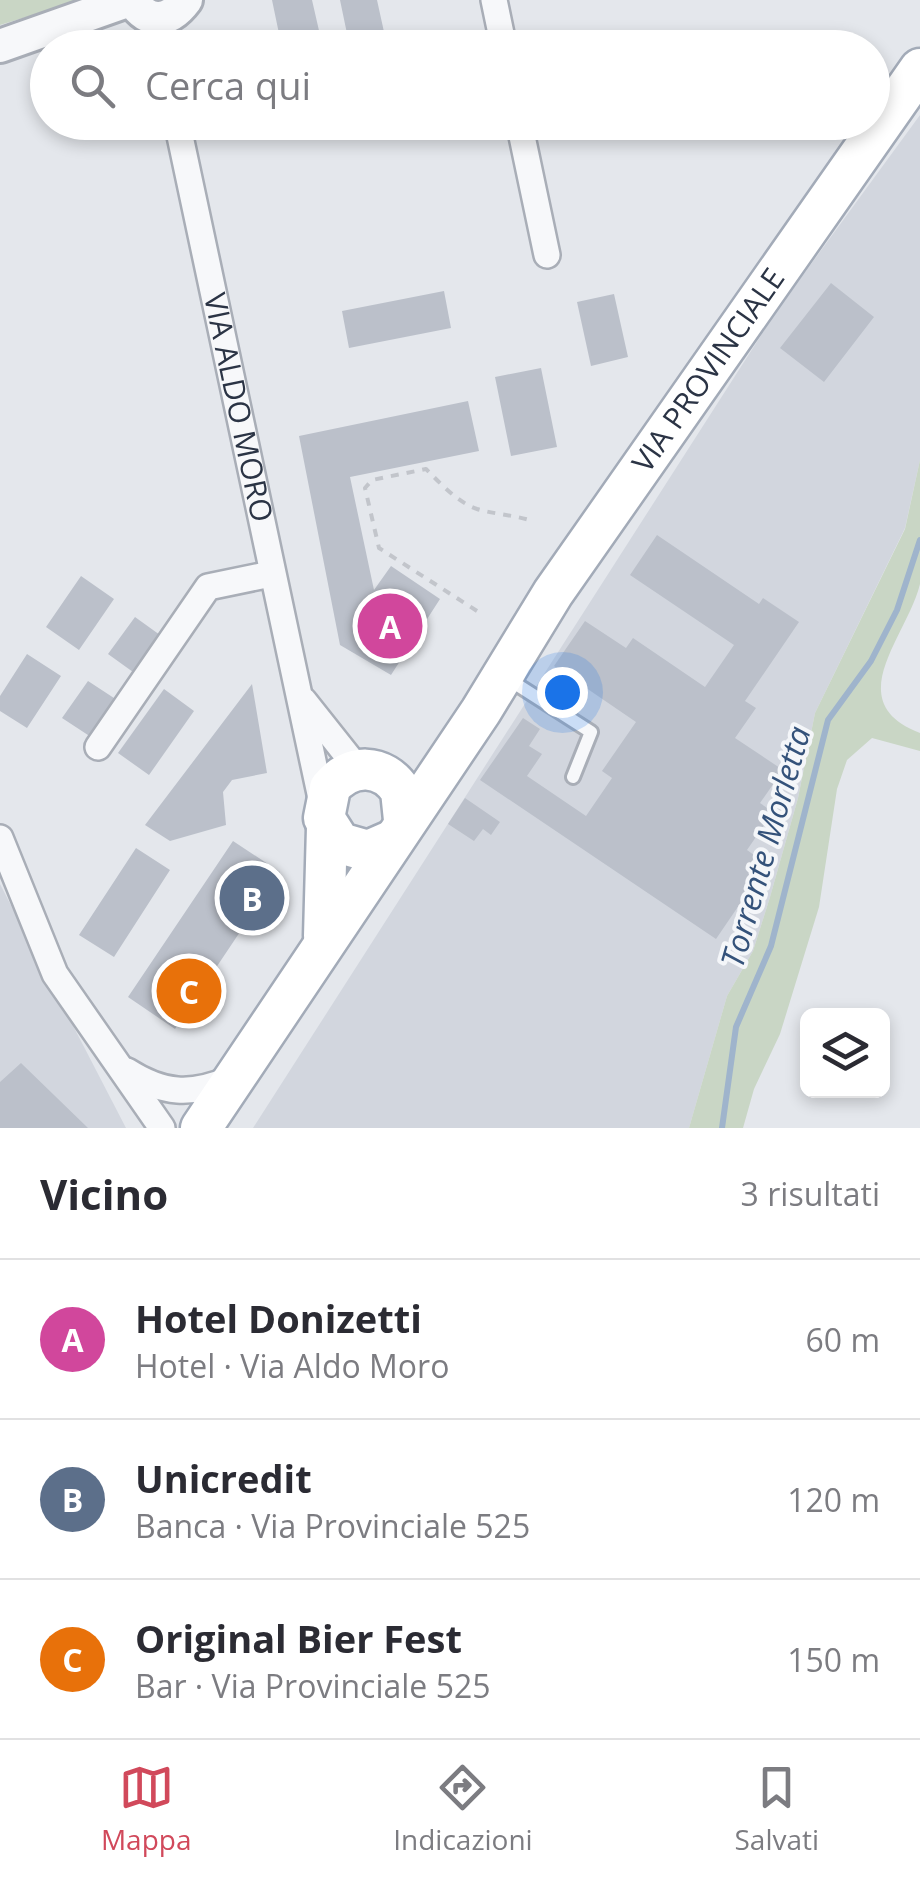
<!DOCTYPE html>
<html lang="it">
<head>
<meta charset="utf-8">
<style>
	:root { --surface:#fff; --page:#f7f7f7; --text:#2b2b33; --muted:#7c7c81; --line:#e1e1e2; --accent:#d1495b }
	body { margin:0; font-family:"Open Sans",sans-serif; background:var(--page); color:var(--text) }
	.controls { position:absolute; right:30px; bottom:30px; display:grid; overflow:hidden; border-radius:15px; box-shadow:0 5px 15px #0003 }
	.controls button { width:90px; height:90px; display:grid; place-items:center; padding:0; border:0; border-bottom:2px solid var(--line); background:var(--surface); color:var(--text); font:50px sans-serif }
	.you { position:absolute; left:562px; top:692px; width:35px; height:35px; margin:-25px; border:8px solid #fff; border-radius:50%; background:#1a73e8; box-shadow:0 0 0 15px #1a73e833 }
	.badge { display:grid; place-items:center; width:65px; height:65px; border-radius:50%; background:var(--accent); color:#fff; font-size:32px; font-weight:700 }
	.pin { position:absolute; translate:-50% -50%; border:5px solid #fff; box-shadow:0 2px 10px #0006 }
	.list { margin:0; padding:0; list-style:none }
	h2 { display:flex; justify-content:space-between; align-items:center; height:130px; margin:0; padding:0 40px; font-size:42px }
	h2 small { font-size:32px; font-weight:400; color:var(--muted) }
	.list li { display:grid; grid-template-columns:65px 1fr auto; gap:30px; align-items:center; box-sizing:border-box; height:160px; padding:0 40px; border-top:2px solid var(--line) }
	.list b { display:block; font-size:38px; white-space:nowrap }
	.list p { margin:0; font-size:32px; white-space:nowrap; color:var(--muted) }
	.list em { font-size:32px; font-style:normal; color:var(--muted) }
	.icon { flex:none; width:55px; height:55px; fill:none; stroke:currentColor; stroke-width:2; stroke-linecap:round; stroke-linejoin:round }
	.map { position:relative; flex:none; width:920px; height:1128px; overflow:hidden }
	.search { position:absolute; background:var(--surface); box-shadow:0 5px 15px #0003; left:30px; right:30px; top:30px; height:110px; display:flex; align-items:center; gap:25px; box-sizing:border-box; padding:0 35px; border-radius:55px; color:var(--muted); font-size:38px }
	.sheet { height:610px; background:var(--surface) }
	nav { display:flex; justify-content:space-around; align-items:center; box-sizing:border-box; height:140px; border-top:2px solid var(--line); background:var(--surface); font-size:28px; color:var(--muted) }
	nav a { display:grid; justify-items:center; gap:5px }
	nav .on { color:var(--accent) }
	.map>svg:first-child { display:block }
</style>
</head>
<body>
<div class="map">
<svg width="920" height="1128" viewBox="0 0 920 1128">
	<rect width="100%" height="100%" fill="#e4e7ec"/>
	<path fill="#d2d6de" d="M920,115V460L905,528L815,713L798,798L770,897L753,951L727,996L689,1128H253L776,312Z
		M0,884L39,960L126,1128H0Z"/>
	<path fill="#c9d6c5" d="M0,0H82L0,25Z
		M920,460C920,496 920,550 920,584C907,637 839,702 920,733V751L872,738L847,760L837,789L819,907L780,1034L754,1089L743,1128H689L727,996L753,951L770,897L798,798L815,713L905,529Z"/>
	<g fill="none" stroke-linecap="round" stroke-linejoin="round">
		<path stroke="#9fb4cc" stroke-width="6" d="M722,1128L736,1027L771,946L828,720L871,661L897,610L920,540"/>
	</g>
	<path fill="#bbc0ca" d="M272,0H312L323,48H282Z
		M340,0H377L386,41L350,48Z
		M831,283L874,317L824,382L780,348Z
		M444,291L451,328L349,348L342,311Z
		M614,294L628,357L591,366L577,302Z
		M541,368L557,447L511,456L495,377Z
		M468,401L479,451L350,477L374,590L391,566L440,599L391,675L340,645L299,436Z
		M657,535L759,604L763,598L799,622L745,701L756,708L735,738L783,770L760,803L773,812L747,850L767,864L716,939L480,780L523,718L540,729L529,746L542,754L527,776L586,816L612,778L602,771L636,722L554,666L585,621L626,648L633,638L705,687L734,645L630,575Z
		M81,576L114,599L79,650L46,627Z
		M135,617L160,635L133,672L108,654Z
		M27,654L61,676L27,728L0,711V696Z
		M88,681L117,700L91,737L62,718Z
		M252,684L267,773L232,780L223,792L226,825L170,841L145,825Z
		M164,689L194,711L149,775L118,753Z
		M465,798L500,822L491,835L483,829L474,841L448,824Z
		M233,841L280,872L175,1029L128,997Z
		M136,848L170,870L114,957L79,935Z
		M21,1063L88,1128H0V1082Z"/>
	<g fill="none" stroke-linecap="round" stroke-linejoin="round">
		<g stroke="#a9aeb7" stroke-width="18">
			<path id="service" d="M505,677L591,732L573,777"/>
		</g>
		<g stroke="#a9aeb7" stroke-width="30">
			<g id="minor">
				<path d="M494,0L504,48"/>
				<path d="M155,20L162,48"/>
				<path id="s1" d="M177,122L323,808"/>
				<path d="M519,122L547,255"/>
				<path d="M304,701L358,769"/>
				<path d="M98,747L208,587L271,574"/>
				<path d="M0,838L55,974L162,1128"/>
				<path d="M127,1071C163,1094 191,1096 230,1079"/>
			</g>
		</g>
		<g stroke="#a9aeb7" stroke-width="38">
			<path id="tertiary" d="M132,0C148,25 169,23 186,0
				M0,46L130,0"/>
		</g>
		<g stroke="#a3abb8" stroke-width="45">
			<g id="primary">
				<path d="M391,841L368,851L340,843L324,818L330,788C350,763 383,763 401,791L404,820"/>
				<path d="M324,936L327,827"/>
				<path id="s2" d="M201,1128L481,711L553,593L920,69"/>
			</g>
		</g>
		<path stroke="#c2c5cb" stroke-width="4" stroke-dasharray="8 8" stroke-linecap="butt" d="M477,611L379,548L365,488L372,480L426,469C441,484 457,502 477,509C493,514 514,515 533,521"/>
		<use href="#service" stroke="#f7f8fa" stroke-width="12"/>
		<use href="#minor" stroke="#f7f8fa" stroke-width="25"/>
		<use href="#tertiary" stroke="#f7f8fa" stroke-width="32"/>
		<use href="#primary" stroke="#fff" stroke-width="40"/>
	</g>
	<g text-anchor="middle" stroke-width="8" stroke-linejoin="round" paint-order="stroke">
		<g font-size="30" fill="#2b3445" stroke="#f4f6f9">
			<text dy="10" stroke="none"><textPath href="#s2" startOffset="912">VIA PROVINCIALE</textPath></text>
			<text dy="10" stroke="none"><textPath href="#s1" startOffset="292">VIA ALDO MORO</textPath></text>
		</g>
		<g font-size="32" font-style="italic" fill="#34527a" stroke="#f4f6f9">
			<text transform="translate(766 847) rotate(-74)" y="11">Torrente Morletta</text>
		</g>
	</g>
</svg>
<div class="controls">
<button><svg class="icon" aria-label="layers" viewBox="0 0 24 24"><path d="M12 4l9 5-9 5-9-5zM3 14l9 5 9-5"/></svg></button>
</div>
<div class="you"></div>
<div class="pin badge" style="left:390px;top:626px;background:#d1479c">A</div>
<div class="pin badge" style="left:252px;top:898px;background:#5c6f8a">B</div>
<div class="pin badge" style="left:189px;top:991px;background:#e8710a">C</div>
<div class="search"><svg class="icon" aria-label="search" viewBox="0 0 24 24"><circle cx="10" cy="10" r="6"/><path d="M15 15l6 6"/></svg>Cerca qui</div>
</div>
<section class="sheet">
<h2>Vicino<small>3 risultati</small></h2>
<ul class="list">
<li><span class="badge" style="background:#d1479c">A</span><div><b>Hotel Donizetti</b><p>Hotel · Via Aldo Moro</p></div><em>60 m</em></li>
<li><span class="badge" style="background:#5c6f8a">B</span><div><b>Unicredit</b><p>Banca · Via Provinciale 525</p></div><em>120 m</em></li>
<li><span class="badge" style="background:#e8710a">C</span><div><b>Original Bier Fest</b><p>Bar · Via Provinciale 525</p></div><em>150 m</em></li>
</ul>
</section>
<nav>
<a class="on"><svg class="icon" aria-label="map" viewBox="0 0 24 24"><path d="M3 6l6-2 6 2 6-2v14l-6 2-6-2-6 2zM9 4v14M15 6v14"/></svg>Mappa</a>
<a><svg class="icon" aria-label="directions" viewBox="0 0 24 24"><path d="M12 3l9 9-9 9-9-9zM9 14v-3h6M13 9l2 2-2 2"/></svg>Indicazioni</a>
<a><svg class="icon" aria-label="saved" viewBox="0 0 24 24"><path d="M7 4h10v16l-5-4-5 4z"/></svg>Salvati</a>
</nav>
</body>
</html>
